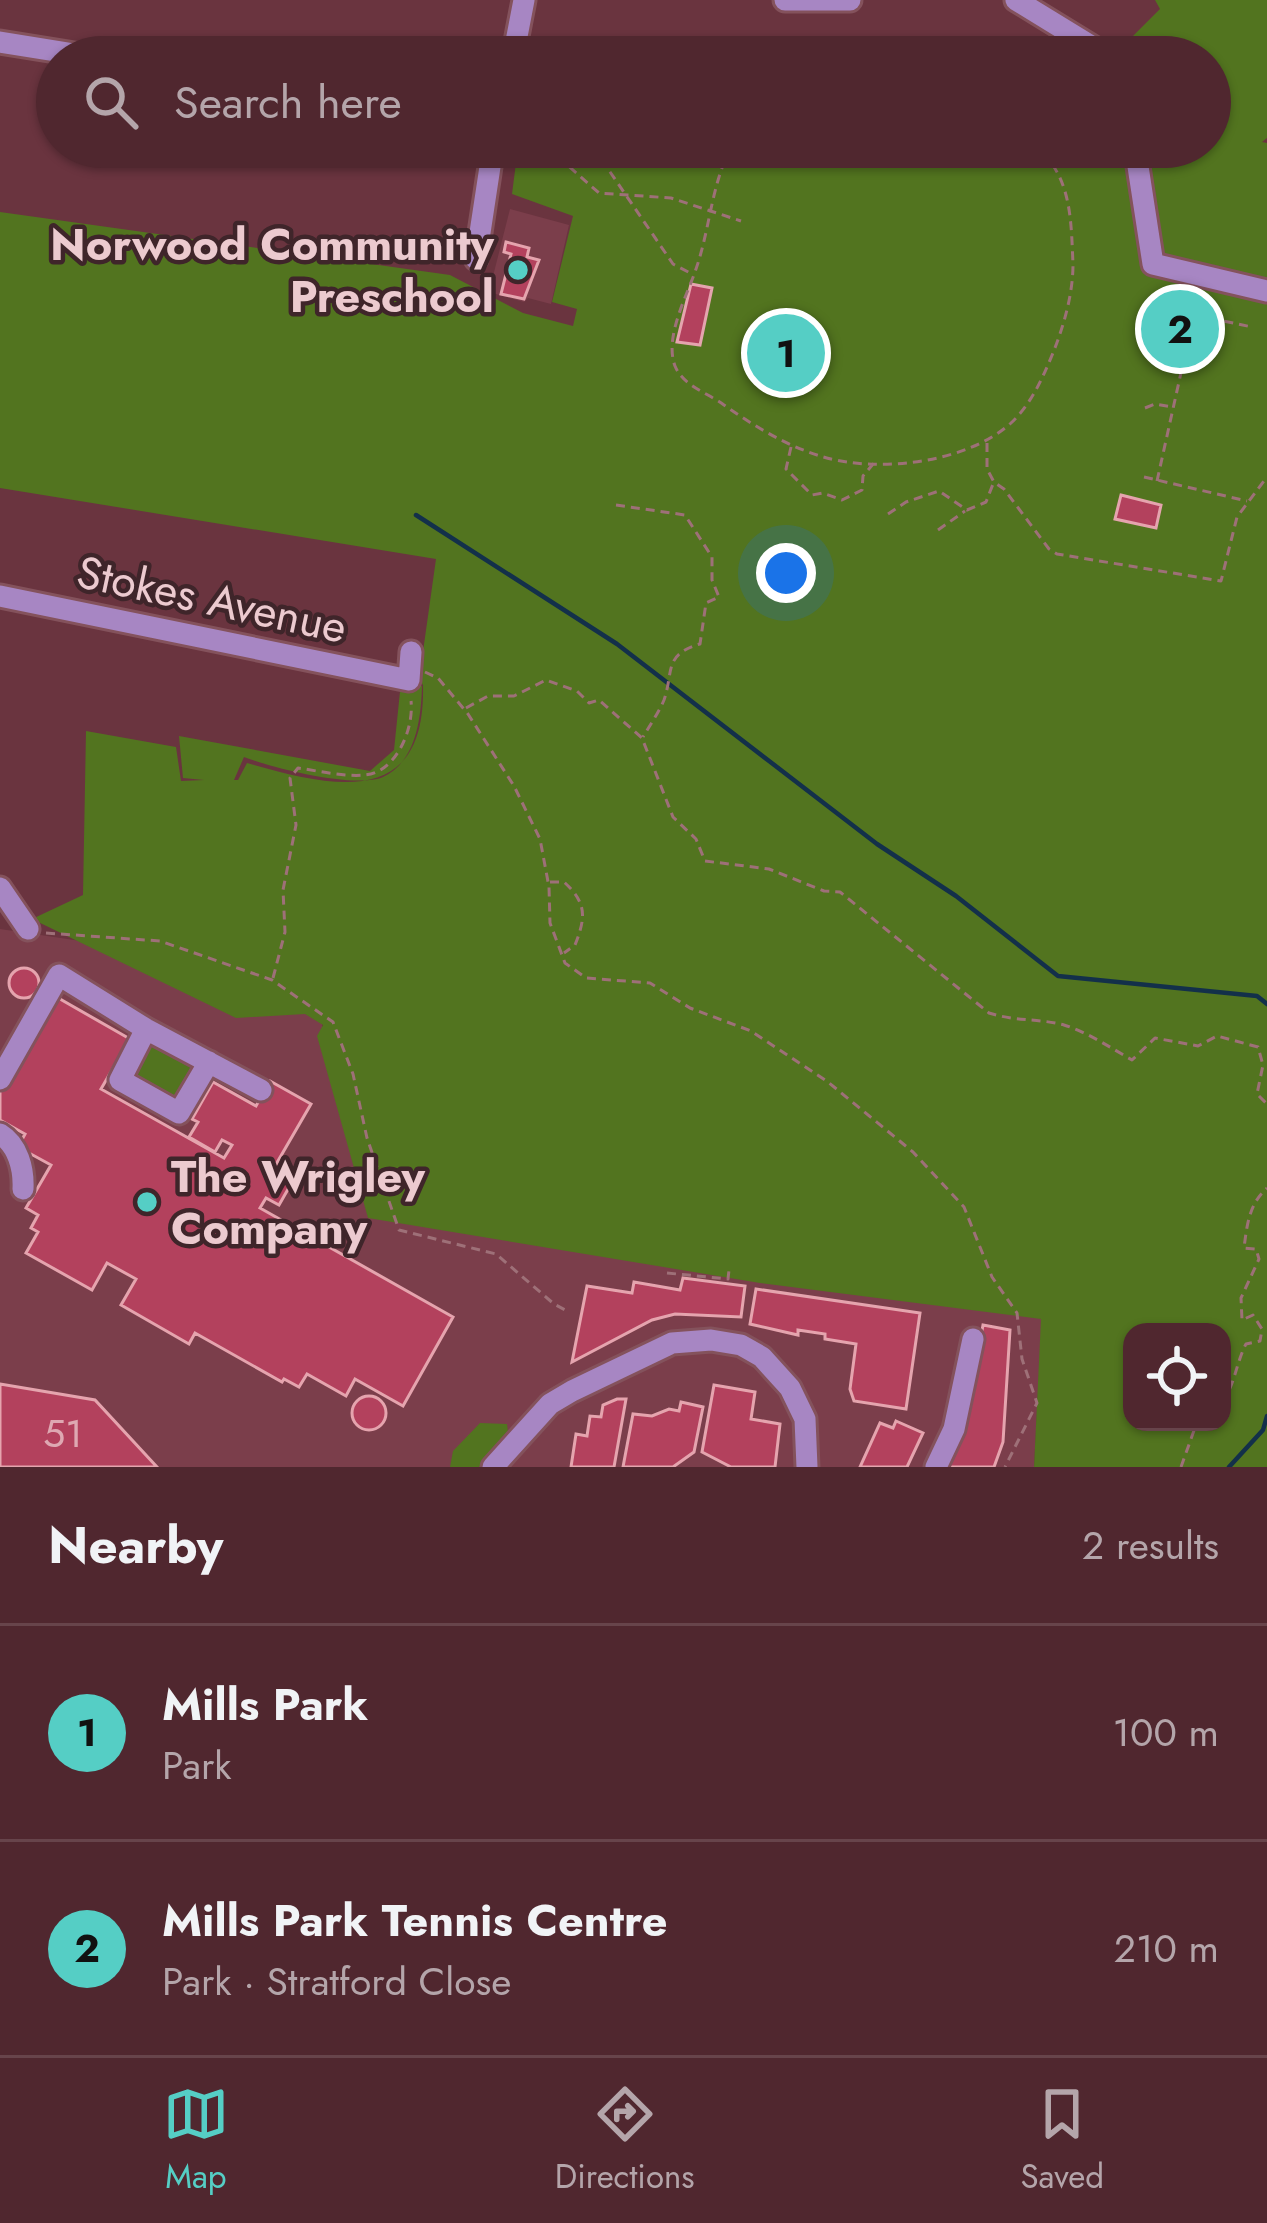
<!DOCTYPE html>
<html lang="en">
<head>
<meta charset="utf-8">
<style>
	:root { --surface:#50272f; --page:#562f37; --text:#f1f3f6; --muted:#b4a5aa; --line:#67444b; --accent:#55cec5 }
	body { margin:0; font-family:Jost,sans-serif; background:var(--page); color:var(--text) }
	.controls { position:absolute; right:36px; bottom:36px; display:grid; overflow:hidden; border-radius:24px; box-shadow:0 3px 9px #0004 }
	.controls button { width:108px; height:108px; display:grid; place-items:center; padding:0; border:0; border-bottom:3px solid var(--line); background:var(--surface); color:var(--text); font:60px sans-serif }
	.you { position:absolute; left:786px; top:573px; width:42px; height:42px; margin:-30px; border:9px solid #fff; border-radius:50%; background:#1a73e8; box-shadow:0 0 0 18px #1a73e833 }
	.badge { display:grid; place-items:center; width:78px; height:78px; border-radius:50%; background:var(--accent); color:#111; font-size:39px; font-weight:700 }
	.pin { position:absolute; translate:-50% -50%; border:6px solid #fff; box-shadow:0 3px 12px #0006 }
	.list { margin:0; padding:0; list-style:none }
	h2 { display:flex; justify-content:space-between; align-items:center; height:156px; margin:0; padding:0 48px; font-size:51px }
	h2 small { font-size:39px; font-weight:400; color:var(--muted) }
	.list li { display:grid; grid-template-columns:78px 1fr auto; gap:36px; align-items:center; box-sizing:border-box; height:216px; padding:0 48px; border-top:3px solid var(--line) }
	.list b { display:block; font-size:45px; white-space:nowrap }
	.list p { margin:0; font-size:39px; white-space:nowrap; color:var(--muted) }
	.list em { font-size:39px; font-style:normal; color:var(--muted) }
	.icon { flex:none; width:66px; height:66px; fill:none; stroke:currentColor; stroke-width:2; stroke-linecap:round; stroke-linejoin:round }
	.map { position:relative; flex:none; width:1267px; height:1467px; overflow:hidden }
	.search { position:absolute; background:var(--surface); box-shadow:0 3px 9px #0004; left:36px; right:36px; top:36px; height:132px; display:flex; align-items:center; gap:30px; box-sizing:border-box; padding:0 42px; border-radius:66px; color:var(--muted); font-size:45px }
	.sheet { height:588px; background:var(--surface) }
	nav { display:flex; justify-content:space-around; align-items:center; box-sizing:border-box; height:168px; border-top:3px solid var(--line); background:var(--surface); font-size:33px; color:var(--muted) }
	nav a { display:grid; justify-items:center; gap:6px }
	nav .on { color:var(--accent) }
	.map>svg:first-child { display:block }
</style>
</head>
<body>
<div class="map">
<svg width="1267" height="1467" viewBox="0 0 1267 1467">
	<rect width="100%" height="100%" fill="#6a343f"/>
	<path fill="#7b3e4b" d="M510,209L569,225L551,304L528,298L524,302L489,292Z
		M0,929L323,977L322,1030L1042,1319L1034,1467H0Z"/>
	<path fill="#52741f" fill-rule="evenodd" d="M1155,0H1267V138L1262,142L1267,143V1467H1034L1041,1319L760,1283L368,1218L317,1036L323,1025L305,1014L236,1018L32,919L83,895L86,731L176,747L181,781L204,780L183,778L179,736L370,771L394,750L401,682L422,686C421,717 417,761 383,777C355,789 272,768 244,757L234,780H238L247,763C334,788 426,809 423,685L419,680L436,559L0,488V212L450,275L523,313L573,326L577,309L552,302L573,216L512,194L518,147H1210V57H1112L1160,9ZM1132,1332H1222V1422H1132Z
		M150,1043L195,1066L175,1100L136,1083L132,1068Z
		M480,1423L507,1424L508,1432L479,1467H450L453,1451Z"/>
	<g fill="none" stroke-linecap="round" stroke-linejoin="round">
		<path stroke="#13304a" stroke-width="4.5" d="M416,515L617,644L877,844L956,896L1058,976L1257,996L1267,1004
			M1229,1467L1263,1430L1267,1416"/>
	</g>
	<path fill="#b3415d" stroke="#e5a4ae" stroke-width="3" d="M506,242L529,248L527,257L539,260L524,299L501,294L511,254L504,252Z
		M691,284L712,288L700,345L677,342Z
		M1121,495L1161,505L1156,528L1115,519Z
		M9 983a15 15 0 1 1 30 0a15 15 0 1 1-30 0Z
		M53,995L130,1039L101,1089L224,1158L232,1145L222,1140L215,1152L189,1137L198,1122L192,1119L213,1082L256,1106L270,1081L311,1104L271,1173L291,1184L279,1205L266,1198L260,1208L453,1317L403,1406L355,1379L346,1396L307,1374L299,1387L284,1379L282,1382L195,1333L189,1344L121,1305L136,1279L107,1263L92,1290L26,1253L38,1232L31,1228L38,1215L26,1208L51,1165L18,1147L25,1134L0,1120V1089Z
		M683,1278L745,1286L741,1317L675,1314L652,1320L572,1362L587,1286L632,1293L634,1282L680,1290Z
		M756,1289L920,1313L906,1409L854,1401L850,1389L856,1344L825,1339V1334L798,1330V1335L750,1324Z
		M983,1325L1010,1330L1003,1442L994,1467H944L966,1421Z
		M0,1384L95,1400L157,1467H0Z
		M714,1385L755,1392L751,1419L780,1424L775,1467H731L702,1452Z
		M352 1413a17 17 0 1 1 34 0a17 17 0 1 1-34 0Z
		M617,1399H626L614,1467H571L576,1434L587,1436L590,1416L601,1417L603,1405Z
		M681,1402L703,1407L694,1452L673,1467H623L633,1414L652,1416L669,1409L679,1411Z
		M896,1421L923,1433L907,1467H860L880,1423L893,1428Z"/>
	<g fill="none" stroke-linecap="round" stroke-linejoin="round">
		<g stroke="#84525c" stroke-width="27">
			<path id="minor" d="M785,0H850
				M1016,0L1109,57
				M0,42L93,57
				M513,57L524,0
				M1135,147L1153,264L1267,291
				M476,259L493,147
				M0,596L409,680L411,652
				M0,888L28,929
				M146,1029L120,1080L179,1113L209,1062
				M0,1079L59,975L146,1029L261,1090
				M0,1134C18,1145 24,1169 23,1189
				M493,1467L550,1404L572,1391L672,1343L711,1340L741,1345L762,1357L790,1388L805,1419L807,1467
				M936,1467L954,1429L973,1339"/>
		</g>
		<path stroke="#9e7078" stroke-width="3" stroke-dasharray="9 6" stroke-linecap="butt" d="M547,147L599,193L671,198L741,221
			M593,147L673,264L692,274
			M731,147C711,186 710,229 696,269C687,296 664,337 675,366C683,386 708,393 724,405C754,426 785,445 820,456C877,474 967,463 1011,423C1032,403 1042,379 1053,353C1064,325 1073,294 1073,264C1071,221 1072,176 1036,147
			M1195,315L1252,327
			M1145,408L1155,404L1172,407
			M987,443V469L994,482L1004,489L1049,549L1057,554L1221,581L1237,517L1267,477
			M791,447L786,469L812,495L823,493L842,500L862,490L863,476L874,463
			M1144,477L1247,501
			M1157,481L1194,314L1177,287
			M616,505L685,515L712,557V580L719,597L706,603L700,644C663,655 674,671 664,700C659,712 650,725 643,737
			M888,514L906,502L939,491L967,510L986,502L993,484
			M938,530L965,511
			M425,672L438,678L468,714L514,786L540,839L549,887L550,923L565,963L586,978L650,983L690,1008L751,1031L828,1082L913,1152L964,1207L992,1277L1017,1313L1022,1359L1037,1403L1005,1467
			M466,708L488,696H514L546,680L577,691L589,703L599,700L642,738L673,817L696,839L705,861L769,869L824,891L840,892L989,1013C1018,1022 1037,1018 1064,1025C1087,1032 1111,1048 1132,1060L1155,1038L1198,1046L1217,1036L1258,1047L1263,1065L1257,1094L1267,1104
			M550,882H564C587,903 586,917 575,945L564,953
			M46,933L160,941L272,980L333,1022L353,1074L367,1138L399,1230L496,1254L554,1304L567,1311
			M273,978L285,932L283,890L296,825L290,778L298,768C319,771 344,777 365,775C397,772 414,728 411,701
			M667,1273L728,1279L729,1270
			M1222,1402C1235,1385 1236,1363 1246,1344L1260,1341L1262,1329L1253,1315L1242,1320L1241,1298L1259,1259L1256,1249L1244,1248C1247,1225 1249,1204 1267,1188
			M1181,1467L1197,1422"/>
		<use href="#minor" stroke="#a786c3" stroke-width="21"/>
	</g>
	<g fill="#55cec5" stroke="#3f252a" stroke-width="4.5">
		<circle cx="518" cy="270" r="12"/>
		<circle cx="147" cy="1202" r="12"/>
	</g>
	<g text-anchor="middle" stroke-width="9" stroke-linejoin="round" paint-order="stroke">
		<g font-size="39" fill="#dea8b2">
			<text x="63" y="1447">51</text>
		</g>
		<g font-size="45" font-weight="bold" fill="#eccacf" stroke="#3f252a" text-anchor="end">
			<text x="494" y="260">Norwood Community<tspan x="494" dy="52">Preschool</tspan></text>
			<text x="171" y="1192" text-anchor="start">The Wrigley<tspan x="171" dy="52">Company</tspan></text>
		</g>
		<g font-size="45" fill="#eccacf" stroke="#3f252a">
			<text transform="translate(212 599) rotate(12)" y="16">Stokes Avenue</text>
		</g>
	</g>
</svg>
<div class="controls">
<button><svg class="icon" aria-label="locate" viewBox="0 0 24 24"><circle cx="12" cy="12" r="6"/><path d="M12 2v4M12 18v4M2 12h4M18 12h4"/></svg></button>
</div>
<div class="you"></div>
<div class="pin badge" style="left:786px;top:353px">1</div>
<div class="pin badge" style="left:1180px;top:329px">2</div>
<div class="search"><svg class="icon" aria-label="search" viewBox="0 0 24 24"><circle cx="10" cy="10" r="6"/><path d="M15 15l6 6"/></svg>Search here</div>
</div>
<section class="sheet">
<h2>Nearby<small>2 results</small></h2>
<ul class="list">
<li><span class="badge">1</span><div><b>Mills Park</b><p>Park</p></div><em>100 m</em></li>
<li><span class="badge">2</span><div><b>Mills Park Tennis Centre</b><p>Park · Stratford Close</p></div><em>210 m</em></li>
</ul>
</section>
<nav>
<a class="on"><svg class="icon" aria-label="map" viewBox="0 0 24 24"><path d="M3 6l6-2 6 2 6-2v14l-6 2-6-2-6 2zM9 4v14M15 6v14"/></svg>Map</a>
<a><svg class="icon" aria-label="directions" viewBox="0 0 24 24"><path d="M12 3l9 9-9 9-9-9zM9 14v-3h6M13 9l2 2-2 2"/></svg>Directions</a>
<a><svg class="icon" aria-label="saved" viewBox="0 0 24 24"><path d="M7 4h10v16l-5-4-5 4z"/></svg>Saved</a>
</nav>
</body>
</html>
